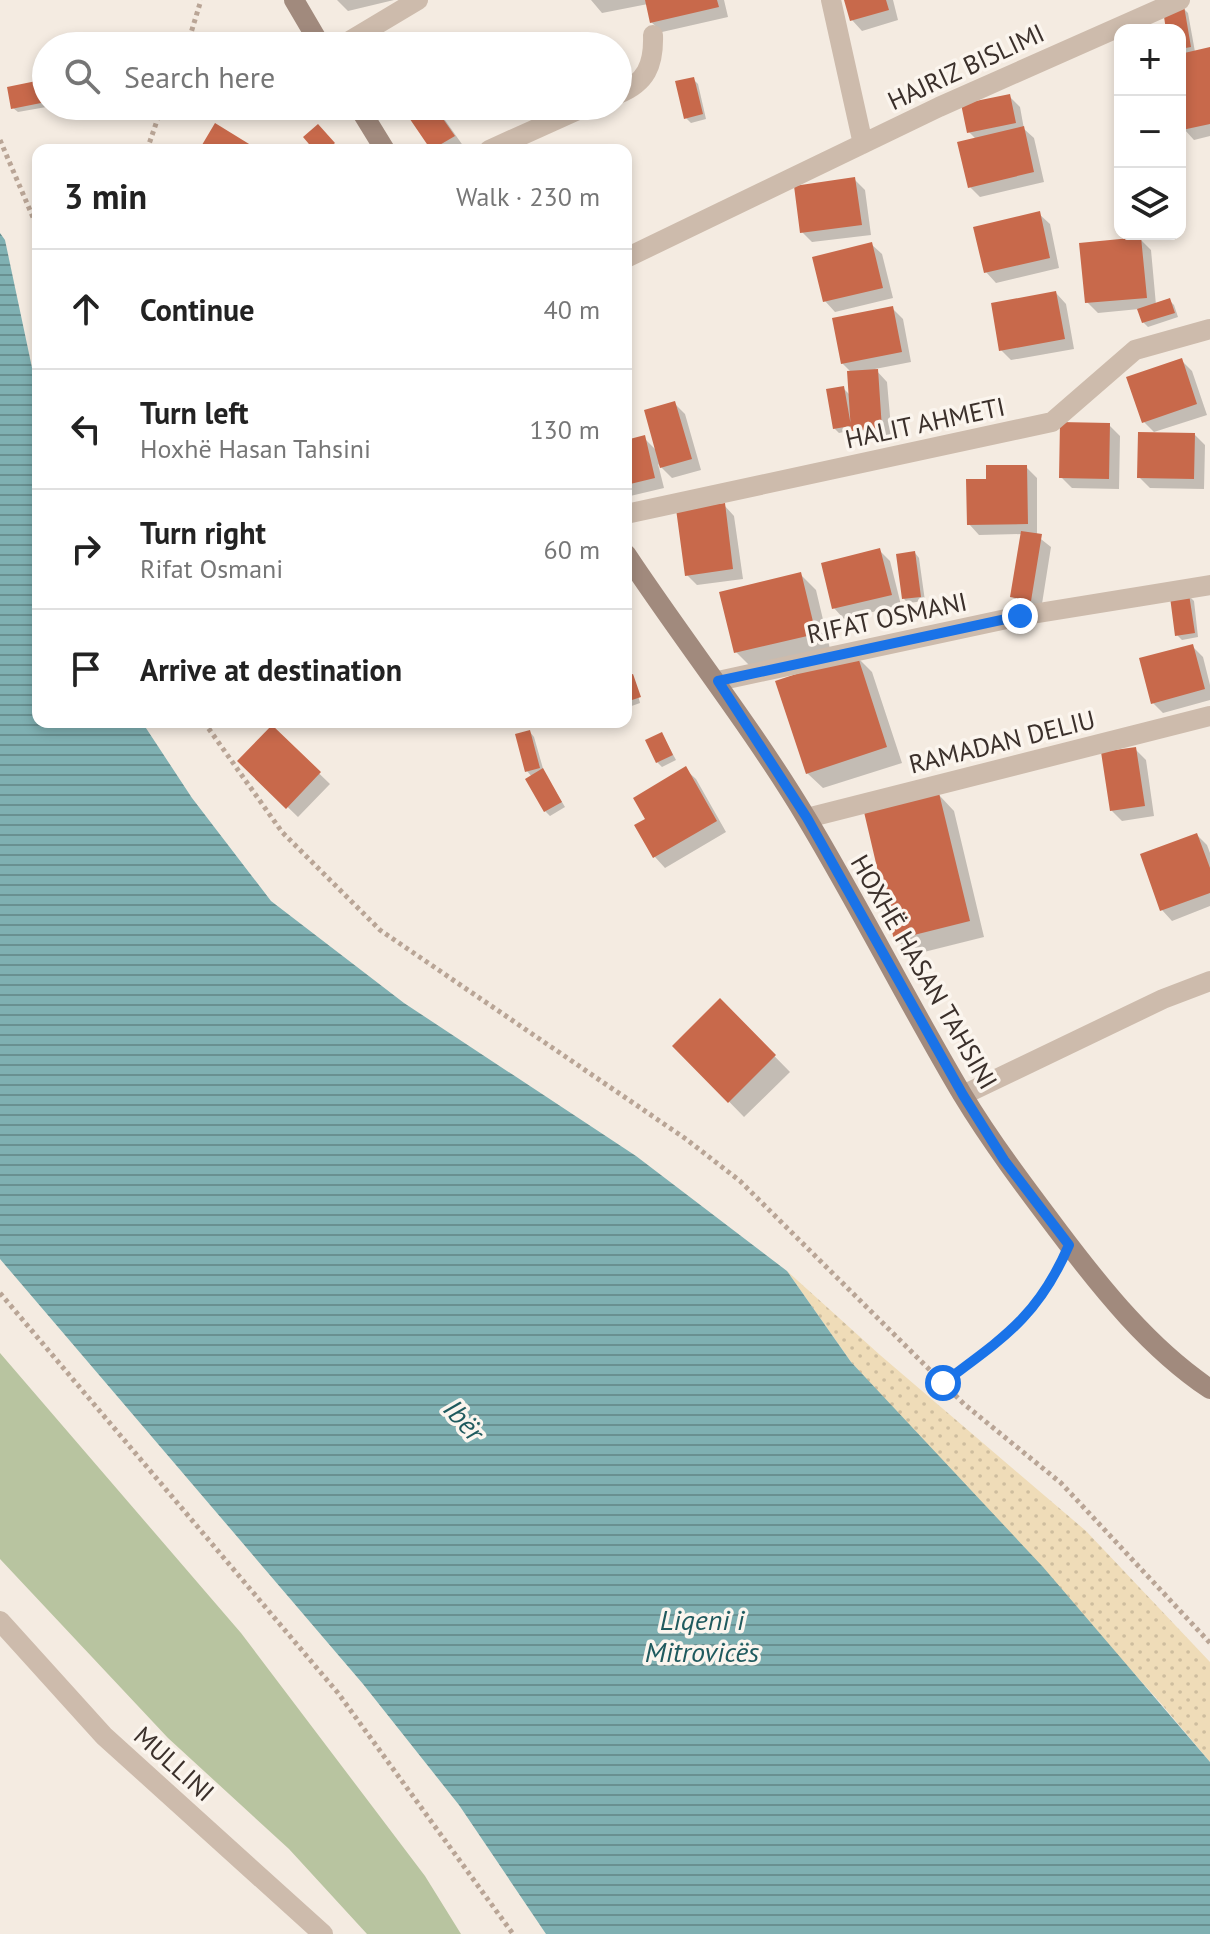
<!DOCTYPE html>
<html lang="en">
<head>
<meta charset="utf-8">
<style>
	:root { --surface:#fff; --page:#f2f2f2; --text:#222; --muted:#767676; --line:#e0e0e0 }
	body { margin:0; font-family:"PT Sans",sans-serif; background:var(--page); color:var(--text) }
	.controls { position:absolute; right:24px; top:24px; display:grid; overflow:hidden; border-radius:16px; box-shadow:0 4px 12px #0003 }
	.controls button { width:72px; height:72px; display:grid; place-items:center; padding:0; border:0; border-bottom:2px solid var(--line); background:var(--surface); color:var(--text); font:40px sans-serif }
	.stop { position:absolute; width:24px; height:24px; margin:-18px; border:6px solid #1a73e8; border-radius:50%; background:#fff }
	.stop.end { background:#1a73e8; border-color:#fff; box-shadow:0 2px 8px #0008 }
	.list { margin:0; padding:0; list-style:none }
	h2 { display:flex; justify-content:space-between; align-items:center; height:104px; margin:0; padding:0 32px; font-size:34px }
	h2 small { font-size:26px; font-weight:400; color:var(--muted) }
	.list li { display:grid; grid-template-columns:52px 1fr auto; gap:24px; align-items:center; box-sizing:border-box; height:120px; padding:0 32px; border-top:2px solid var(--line) }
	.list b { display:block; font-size:30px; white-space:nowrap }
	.list p { margin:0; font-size:26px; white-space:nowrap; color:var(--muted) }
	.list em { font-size:26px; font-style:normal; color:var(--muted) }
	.icon { flex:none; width:44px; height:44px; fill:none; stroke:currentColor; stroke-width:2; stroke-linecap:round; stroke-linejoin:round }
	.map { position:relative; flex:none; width:1210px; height:1934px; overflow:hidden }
	.search { position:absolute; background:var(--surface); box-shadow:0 4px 12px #0003; left:32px; top:32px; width:600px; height:88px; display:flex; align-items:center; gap:20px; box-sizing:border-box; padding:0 28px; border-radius:44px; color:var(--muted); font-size:30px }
	.panel { position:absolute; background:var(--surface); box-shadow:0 4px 12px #0003; left:32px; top:144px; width:600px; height:584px; border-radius:16px }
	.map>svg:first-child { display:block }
</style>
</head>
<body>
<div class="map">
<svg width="1210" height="1934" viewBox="0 0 1210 1934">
	<defs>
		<pattern id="sand-dots" width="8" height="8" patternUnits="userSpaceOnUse" patternTransform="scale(2)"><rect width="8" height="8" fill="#efdcb8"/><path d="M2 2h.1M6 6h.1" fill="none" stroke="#cebd9e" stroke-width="1.8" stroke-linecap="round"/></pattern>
		<pattern id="water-rules" width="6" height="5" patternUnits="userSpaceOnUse" patternTransform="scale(2)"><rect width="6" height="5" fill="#7fb0b2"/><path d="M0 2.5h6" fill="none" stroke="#699091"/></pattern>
	</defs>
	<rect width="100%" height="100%" fill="#f4ebe1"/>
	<path fill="#b8c4a0" d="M0,1353L241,1633L425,1876L461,1934H367L289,1849L168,1738L0,1559Z"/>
	<path fill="url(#sand-dots)" d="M787,1271L880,1355L1086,1531L1210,1662V1762L1159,1701L851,1362Z"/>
	<path fill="url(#water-rules)" d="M0,233L5,240L38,396V722H142L192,798L271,901L404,1003L636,1156L787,1271L851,1362L1043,1567L1210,1762V1934H546L459,1805L363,1684L0,1259Z"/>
	<path fill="#0003" d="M337,0H394L348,11Z
		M591,0H724L728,17L662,32L651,22L648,4L602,13Z
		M846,0H893L898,20L862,31L852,20Z
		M1183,8L1188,13L1195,52L1210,49V136L1194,140L1184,129L1180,112V30H1168Z
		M693,79L698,84L706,119L691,123L686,118Z
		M46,81V106H52L18,112L13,108Z
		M1009,96L1020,107L1024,129L1034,138L1044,182L980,197L970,187L976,139L969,132Z
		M403,106H435L464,147L459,150H434Z
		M477,106H516L486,116Z
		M318,126L338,149L337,150H317Z
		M854,179L865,190L871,235L812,242L802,232Z
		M1039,214L1050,224L1059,268L996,283L986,272Z
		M1140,239L1151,250L1156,305L1170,301L1174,305L1178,317L1148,327L1143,322L1139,309L1098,313L1087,302Z
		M871,244L882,254L893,298L835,312L825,301Z
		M1056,293L1066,304L1074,349L1011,360L1001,350Z
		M893,309L903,319L911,362L875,369L887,382L892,439L864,441L853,430L839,433L834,428L843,388L851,396L852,373L842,363Z
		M1181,360L1192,371L1207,415L1154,432L1144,422Z
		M675,404L685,414L701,470L672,478L658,464L664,488L626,497V442L644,438L657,451Z
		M1109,425L1120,436L1119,489L1072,488L1062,478Z
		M1195,435L1205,445L1204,489L1150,488L1139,477Z
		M1026,467L1037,478V536L1051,547L1041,610L1023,607L1013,597L1022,534L979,535L969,524L988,481Z
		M724,505L734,516L743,579L697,585L687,575Z
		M880,551L890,561L901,605L844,619L834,608Z
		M915,553L919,558L925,601L908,603L904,599Z
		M800,574L816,590L830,649L752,668L736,652Z
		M1189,596L1194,601L1198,637L1182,640L1177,635Z
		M1192,646L1203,657L1210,685V700L1163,713L1153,703Z
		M857,657L872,672L902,763L823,788L807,773Z
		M633,676L640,703L626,708V678Z
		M272,728L330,784L298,817L240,761Z
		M530,732L534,737L544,772L565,807L550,816L545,811L532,777L527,771Z
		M662,734L676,760L662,767L657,762Z
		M1135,749L1146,760L1154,816L1122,821L1112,811Z
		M685,769L696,779L726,832L665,868L655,857L637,826L648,820Z
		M939,795L954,811L984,937L912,955L896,939Z
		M1197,835L1207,845L1210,853V906L1172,921L1162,910Z
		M720,1001L790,1072L744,1117L675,1046Z"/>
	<path fill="#c8694b" d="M645,0H717L719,7L650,23Z
		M844,0H886L889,10L850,21Z
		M1184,6L1191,47L1180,49V30H1166L1163,10Z
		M532,35L536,46H501V45Z
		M1210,47V124L1182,130L1180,54Z
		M694,77L703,114L684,119L675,81Z
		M46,79V102L11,109L7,87Z
		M1010,94L1016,123L967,133L961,104Z
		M401,106H434L455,136L431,150Z
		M215,123L259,150H199Z
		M318,124L335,143L327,150H314L303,137Z
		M1024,126L1034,172L968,188L957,142Z
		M855,177L862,225L800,233L794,186Z
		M1040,211L1050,258L984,273L973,227Z
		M1141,237L1147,298L1085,303L1079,243Z
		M872,242L883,288L823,302L812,257Z
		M1056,291L1065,339L999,351L991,303Z
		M1170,298L1175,313L1142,323L1137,309Z
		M893,306L902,352L841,364L832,318Z
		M1182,358L1197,404L1142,423L1126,377Z
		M878,369L882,429L851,431L847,371Z
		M844,386L851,426L833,429L826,389Z
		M675,401L692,459L660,468L644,410Z
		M1060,422L1110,423L1109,479L1059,478Z
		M1138,432L1195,433L1194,479L1137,478Z
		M645,435L655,478L626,485V440Z
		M986,465H1027L1028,524L967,525L966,479H986Z
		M725,503L733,569L685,576L676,509Z
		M1021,531L1042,534L1031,601L1010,597Z
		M880,548L892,595L832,609L821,563Z
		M915,551L921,597L902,599L896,554Z
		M801,572L816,634L734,653L719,592Z
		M1189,594L1195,633L1175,636L1170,597Z
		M1193,644L1205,689L1151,704L1139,658Z
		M857,654L887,747L806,774L775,681Z
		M633,674L641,697L626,702V676Z
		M272,725L321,772L286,809L237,761Z
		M530,730L540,768L525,772L515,734Z
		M662,732L673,755L656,763L645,740Z
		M1136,747L1145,806L1110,811L1101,752Z
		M686,766L717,821L653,858L634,825L645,819L633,798Z
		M543,768L562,802L544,812L525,779Z
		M939,793L970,921L894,940L864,812Z
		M1197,833L1210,868V893L1160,911L1140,854Z
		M720,998L776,1055L728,1103L672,1046Z"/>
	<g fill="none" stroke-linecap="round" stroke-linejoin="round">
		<path stroke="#b9a596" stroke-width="5" stroke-dasharray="4 4" stroke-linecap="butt" d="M187,46L201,0
			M0,140L38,229
			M147,150L162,106
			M204,722L282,832L380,930L686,1139L740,1181L964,1404L1061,1483L1210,1643
			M0,1293L338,1693L513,1934
			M943,1383C987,1350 1032,1321 1058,1271"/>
		<path stroke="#cdbbac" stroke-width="20" d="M831,0L863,144
			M341,46L418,0
			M618,94C646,83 654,65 653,35
			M489,150L587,106
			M626,258L939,107L1180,0
			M626,514L1052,422L1135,350L1210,329
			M718,681L1020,616L1210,585
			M807,818L1210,716
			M963,1095L1163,999L1210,981
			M0,1621L104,1736L323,1934"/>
		<path stroke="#a18a7d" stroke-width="20" d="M294,0L321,46
			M358,106L385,150
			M626,554C685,643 752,727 807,819C861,909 908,1003 962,1094C991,1142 1025,1187 1059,1232C1102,1289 1150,1349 1210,1389"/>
	</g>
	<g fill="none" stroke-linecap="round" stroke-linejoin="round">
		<path stroke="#1a73e8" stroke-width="10" d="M943,1383C1003,1338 1038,1317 1069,1245L1004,1160L963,1095L807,818L718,681L1020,616"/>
	</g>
	<g text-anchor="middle" stroke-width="7" stroke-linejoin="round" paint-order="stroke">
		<g font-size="26" fill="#3b302b" stroke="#fbf5ee">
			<text transform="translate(966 67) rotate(-25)" y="9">HAJRIZ BISLIMI</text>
			<text transform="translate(925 423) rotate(-12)" y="9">HALIT AHMETI</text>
			<text transform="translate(887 618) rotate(-12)" y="9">RIFAT OSMANI</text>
			<text transform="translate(1002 742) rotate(-14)" y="9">RAMADAN DELIU</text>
			<text transform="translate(924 972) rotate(60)" y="9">HOXHË HASAN TAHSINI</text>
			<text transform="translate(174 1764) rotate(42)" y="9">MULLINI</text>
		</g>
		<g font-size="28" font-style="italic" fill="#1f5a5e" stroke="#fbf5ee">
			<text transform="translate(464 1420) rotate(48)" y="10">Ibër</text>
			<text x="702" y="1630">Liqeni i<tspan x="702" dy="32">Mitrovicës</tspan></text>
		</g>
	</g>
</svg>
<div class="controls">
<button>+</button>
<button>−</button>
<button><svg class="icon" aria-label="layers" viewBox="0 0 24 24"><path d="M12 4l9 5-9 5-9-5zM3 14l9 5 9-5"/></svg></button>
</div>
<div class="stop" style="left:943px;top:1383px"></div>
<div class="stop end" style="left:1020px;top:616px"></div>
<div class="search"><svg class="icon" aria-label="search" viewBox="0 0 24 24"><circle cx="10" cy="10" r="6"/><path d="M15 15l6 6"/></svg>Search here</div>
<section class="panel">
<h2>3 min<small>Walk · 230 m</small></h2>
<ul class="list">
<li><svg class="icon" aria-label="ahead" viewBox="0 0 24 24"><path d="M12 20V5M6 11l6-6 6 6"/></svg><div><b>Continue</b></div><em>40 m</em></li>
<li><svg class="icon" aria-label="left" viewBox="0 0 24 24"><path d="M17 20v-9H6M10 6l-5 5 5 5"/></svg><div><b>Turn left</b><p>Hoxhë Hasan Tahsini</p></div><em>130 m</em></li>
<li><svg class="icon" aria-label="right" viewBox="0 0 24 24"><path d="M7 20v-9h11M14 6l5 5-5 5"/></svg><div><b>Turn right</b><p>Rifat Osmani</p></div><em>60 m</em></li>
<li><svg class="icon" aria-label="arrive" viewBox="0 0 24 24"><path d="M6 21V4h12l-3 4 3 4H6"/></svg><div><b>Arrive at destination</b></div></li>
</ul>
</section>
</div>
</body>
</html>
